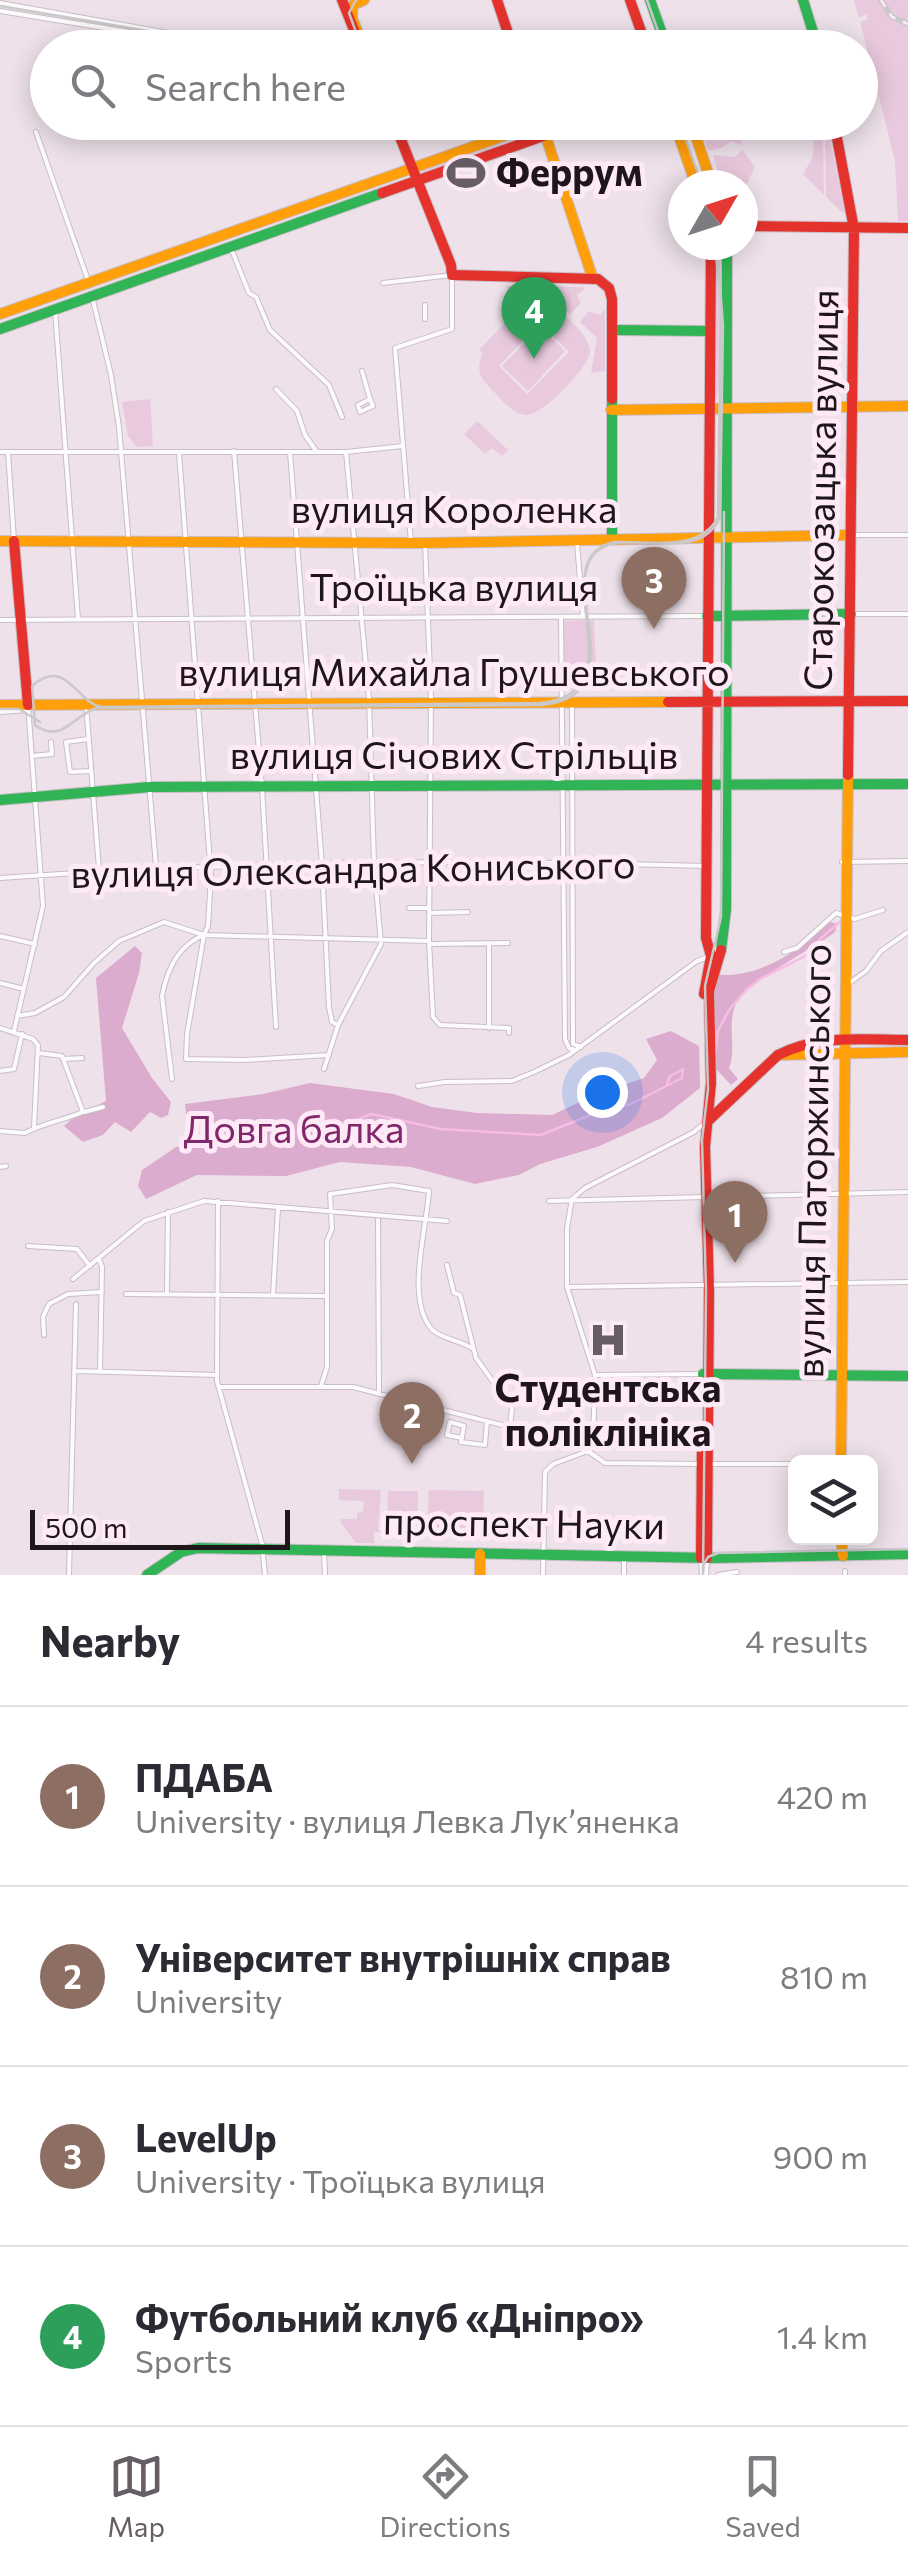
<!DOCTYPE html>
<html lang="en">
<head>
<meta charset="utf-8">
<style>
	:root { --surface:#fff; --page:#f7f7f7; --text:#2b2b33; --muted:#7c7c81; --line:#e1e1e2; --accent:#675d64 }
	body { margin:0; font-family:Commissioner,sans-serif; background:var(--page); color:var(--text) }
	.controls { position:absolute; right:30px; bottom:30px; display:grid; overflow:hidden; border-radius:15px; box-shadow:0 5px 25px #0003 }
	.controls button { width:90px; height:90px; display:grid; place-items:center; padding:0; border:0; border-bottom:2px solid var(--line); background:var(--surface); color:var(--text); font:50px sans-serif }
	.compass { position:absolute; left:668px; top:170px; width:90px; height:90px; border-radius:50%; background:var(--surface); box-shadow:0 5px 25px #0003; rotate:51deg }
	.scale { position:absolute; left:30px; bottom:25px; width:260px; box-sizing:border-box; padding-left:10px; border:5px solid #1f161c; border-top:0; font-size:28px; line-height:35px; white-space:nowrap; color:#1f161c; -webkit-text-stroke:8px #feeaf7; paint-order:stroke }
	.you { position:absolute; left:602px; top:1092px; width:35px; height:35px; margin:-25px; border:8px solid #fff; border-radius:50%; background:#1a73e8; box-shadow:0 0 0 15px #1a73e833 }
	.badge { display:grid; place-items:center; width:65px; height:65px; border-radius:50%; background:var(--accent); color:#fff; font-size:32px; font-weight:700 }
	.pin { position:absolute; translate:-50% -82px; filter:drop-shadow(0 2px 5px #0008) }
	.pin::after { content:''; position:absolute; top:52px; width:35px; height:30px; background:inherit; clip-path:polygon(0 0,100% 0,50% 100%) }
	.list { margin:0; padding:0; list-style:none }
	h2 { display:flex; justify-content:space-between; align-items:center; height:130px; margin:0; padding:0 40px; font-size:42px }
	h2 small { font-size:32px; font-weight:400; color:var(--muted) }
	.list li { display:grid; grid-template-columns:65px 1fr auto; gap:30px; align-items:center; box-sizing:border-box; height:180px; padding:0 40px; border-top:2px solid var(--line) }
	.list b { display:block; font-size:38px; white-space:nowrap }
	.list p { margin:0; font-size:32px; white-space:nowrap; color:var(--muted) }
	.list em { font-size:32px; font-style:normal; color:var(--muted) }
	.icon { flex:none; width:55px; height:55px; fill:none; stroke:currentColor; stroke-width:2; stroke-linecap:round; stroke-linejoin:round }
	.map { position:relative; flex:none; width:908px; height:1575px; overflow:hidden }
	.search { position:absolute; background:var(--surface); box-shadow:0 5px 25px #0003; left:30px; right:30px; top:30px; height:110px; display:flex; align-items:center; gap:25px; box-sizing:border-box; padding:0 35px; border-radius:55px; color:var(--muted); font-size:38px }
	.sheet { height:850px; background:var(--surface) }
	nav { display:flex; justify-content:space-around; align-items:center; box-sizing:border-box; height:140px; border-top:2px solid var(--line); background:var(--surface); font-size:28px; color:var(--muted) }
	nav a { display:grid; justify-items:center; gap:5px }
	nav .on { color:var(--accent) }
	.map>svg:first-child { display:block }
</style>
</head>
<body>
<div class="map">
<svg width="908" height="1575" viewBox="0 0 908 1575">
	<rect width="100%" height="100%" fill="#eee1ea"/>
	<path fill="#e9c9de" fill-rule="evenodd" d="M854,0H908V221H898L895,161L860,21L867,20L866,14L859,18Z
		M699,123H735L744,129L741,145L731,141L722,148L708,151Z
		M535,128L537,131L491,148L537,133L538,136L424,176L421,168Z
		M829,134L845,212L844,214L826,197L825,135Z
		M823,135L824,195L803,174L813,157L814,137Z
		M742,150L755,167L743,192V185H722L713,155L735,157Z
		M714,260H722L724,388H719L716,401H713Z
		M506,286L583,287L585,289L577,295L581,303L570,314L552,296L537,298L519,291L508,290Z
		M543,303C559,308 589,333 590,351C590,367 542,415 527,415C512,415 500,397 490,388C479,377 476,368 483,353L479,350L522,305L526,308ZM540,323L569,352L527,394L499,366Z
		M605,309V371L591,373L597,338L580,322L589,311L600,315Z
		M540,327L565,351L528,391L502,366Z
		M150,399L153,446L137,447L128,436L122,402Z
		M477,421L508,450L502,456L492,448L485,454L464,434Z
		M594,620L596,672L584,689L563,690L562,621Z
		M339,1489L381,1490L378,1530L384,1532H374V1543H356L341,1523V1519H357V1513L363,1511L364,1501L339,1500Z
		M429,1490L484,1491L483,1528H427Z
		M388,1491H418V1525L387,1524Z"/>
	<path fill="#dcacce" d="M830,922L837,924L835,932C813,949 744,983 735,1006C727,1027 737,1049 729,1068L738,1079L731,1085L714,1067L712,998L719,975C763,977 799,950 830,922Z
		M135,946L142,953L139,973L122,1028L152,1078L171,1102L168,1115L161,1118L150,1112L131,1132L115,1122L103,1135L83,1142L64,1126L74,1117L106,1101L96,978Z
		M671,1031L699,1046L700,1088L662,1118L597,1147L540,1164L519,1175L475,1184L411,1167L340,1162L286,1176L197,1175L146,1199L138,1186L142,1170L176,1147L226,1136L220,1125L199,1123L186,1114L185,1104L263,1094L310,1083L394,1094L432,1107L477,1113L552,1115L597,1094L644,1078L657,1060L646,1039Z"/>
	<g fill="none" stroke-linecap="round" stroke-linejoin="round">
		<path stroke="#f7bce4" stroke-width="2.5" d="M714,1062L718,1031L729,1010L747,989L760,979L809,954L819,940L841,921
			M667,1084L670,1076L682,1070
			M316,1128L340,1127L371,1114L441,1129L541,1135L605,1109L631,1104L682,1078L683,1069"/>
		<g stroke="#c9bec5" stroke-width="6">
			<path id="street" d="M0,3L202,39L324,48
				M0,11L203,44L248,48
				M36,132L89,283
				M231,248L249,293L256,297L270,330L329,385L342,417
				M383,283L452,275V329L395,348L411,542
				M92,296L111,375L119,427L156,866
				M425,305V319
				M55,310L78,619
				M362,371L370,399L358,405L360,412L373,406L370,399
				M276,389L297,411L305,435L317,452
				M234,451L262,787L276,1027
				M0,452H346L403,446
				M8,452L14,541
				M290,452L322,866L329,1007L332,1022L338,1025
				M853,535H908
				M577,542L583,617
				M425,543L431,698L429,941L433,1017L440,1025L509,1028V1033
				M853,614H908
				M561,617L565,1039L569,1048L575,1050
				M0,620L705,616
				M572,702L573,1044L581,1047
				M86,704L99,869
				M0,712L28,710
				M88,739L66,742L70,772L91,771
				M32,756L52,754L51,742
				M842,862L908,861
				M0,878C234,861 471,859 706,866
				M409,908H429
				M429,913L468,912
				M204,935L187,1034L186,1059L245,1060L329,1055
				M0,936L35,944
				M429,944L508,943
				M489,944V1028
				M784,952L797,948L836,913L855,919L883,910
				M0,983L24,989
				M848,984L866,971L881,951L908,932
				M17,1016L35,1013L64,997L94,963L119,941L164,922L204,935L428,941
				M0,1028L33,1039L38,1045L34,1127
				M14,1031L43,906L28,705
				M63,1059L82,1058
				M324,1069L338,1025L381,944L374,864L369,698L346,452
				M0,1071L14,1069L22,1034
				M172,1079L162,996C167,969 178,945 204,935L208,926L211,876L179,453
				M418,1086L445,1082L512,1081L534,1072L569,1055L697,961L711,956L720,945
				M84,1112L103,1107
				M0,1131L25,1133C41,1124 64,1120 83,1112L62,1056L39,1053
				M0,1167L6,1166
				M572,1199L567,1228V1287L595,1375L593,1446L588,1451
				M572,1199L585,1188L694,1132L706,1122
				M218,1201L217,1381L262,1544L265,1575
				M549,1201L908,1192
				M378,1220L379,1394
				M28,1246L77,1249L90,1266
				M99,1259L102,1267L100,1371
				M447,1265L454,1293L460,1295L476,1358L512,1408L510,1427
				M73,1279L144,1221L204,1201L447,1221
				M567,1287L908,1282
				M167,1292L168,1212
				M126,1294L326,1296
				M273,1295L278,1208
				M44,1335L43,1317L49,1304L68,1294L102,1292
				M76,1371L216,1375
				M595,1375L703,1374
				M321,1386L327,1367V1241L332,1229L330,1194L392,1185L429,1191C427,1227 406,1296 430,1327C439,1339 461,1340 473,1349
				M219,1387H353L510,1427L588,1451L605,1463L701,1464
				M462,1438L447,1435L450,1422L464,1426L461,1442L485,1445L487,1421
				M710,1464H796
				M324,1550L325,1575
				M624,1557V1575
				M701,1558L702,1575
				M845,1571V1575
				M69,1575L76,1304
				M543,1575L545,1472L553,1464L588,1451
				M706,1575L707,1560
				M718,1575L737,1572"/>
		</g>
		<g stroke="#c9bec5" stroke-width="12">
			<path id="fast" d="M650,0L667,48
				M803,0L818,48
				M0,329L382,193
				M612,330L710,331
				M612,399V539
				M707,616L851,614
				M0,800L150,787L908,784
				M721,950L726,909L727,245
				M703,1374L908,1376
				M147,1575L181,1552L198,1548L711,1558L908,1554"/>
		</g>
		<g stroke="#c9bec5" stroke-width="12">
			<path id="slow" d="M364,0L353,5L352,18L364,48
				M541,122L593,279
				M674,122L696,185
				M691,122L712,185
				M0,314L543,122
				M611,410L908,406
				M0,541L425,543L851,535
				M0,705L668,702
				M779,1055L908,1052
				M841,1462L848,775
				M841,1538L843,1556
				M480,1554V1575"/>
		</g>
		<g stroke="#c9bec5" stroke-width="12">
			<path id="jam" d="M342,0L360,45
				M497,0L513,48
				M630,0L647,48
				M394,122L451,265L452,275L598,279L609,288L612,299V399
				M834,122L854,229L848,775
				M382,193L583,122
				M743,226L908,228
				M14,541L28,705
				M668,702L908,701
				M704,994L711,956L706,938L711,245
				M708,1121L778,1055C819,1034 864,1040 908,1040
				M701,1558L702,1432
				M707,1558L709,1290L705,1147L711,1083L709,991L721,950"/>
		</g>
		<use href="#street" stroke="#fcfafc" stroke-width="4"/>
		<use href="#fast" stroke="#30b455" stroke-width="10"/>
		<use href="#slow" stroke="#ff9f0a" stroke-width="10"/>
		<use href="#jam" stroke="#e5322d" stroke-width="10"/>
		<path stroke="#cbc8ca" stroke-width="2.5" d="M356,0L349,13L359,40L358,48
			M647,0L664,48
			M0,6L201,40L298,48
			M680,122L702,185
			M715,245L721,306L718,517C700,553 648,541 614,542C538,559 644,695 539,703L101,707C76,702 66,656 32,686L35,725C62,745 74,714 97,708L541,705C630,697 569,604 589,562C611,516 694,572 720,518L723,326L717,245
			M0,709H19L40,722
			M703,1566L708,1557L718,1553L908,1549
			M703,1575L706,1290L702,1140L708,1089L705,986L721,917L724,512"/>
		<g stroke="#cbc8ca" stroke-width="6">
			<path id="rail" d="M881,0L892,17L908,24"/>
		</g>
		<use href="#rail" stroke="#feeaf7" stroke-width="2.5" stroke-dasharray="8" stroke-linecap="butt"/>
	</g>
	<defs>
		<g id="stadium-bare" transform="scale(3)"><path d="M0-5a6.5 5 0 1 0 0 10a6.5 5 0 1 0 0-10ZM-3.5-1.8h7v3.6h-7Z" fill="#675d64" stroke="#feeaf7" stroke-width="2.5" paint-order="stroke"/></g>
		<g id="hospital-bare" transform="scale(3)"><path d="M-5-5h3v3.5h4V-5h3V5h-3V1.5h-4V5h-3Z" fill="#675d64" stroke="#feeaf7" stroke-width="2.5" paint-order="stroke"/></g>
	</defs>
	<g fill-rule="evenodd">
		<use href="#stadium-bare" x="466" y="173"/>
		<use href="#hospital-bare" x="608" y="1340"/>
	</g>
	<g text-anchor="middle" stroke-width="10" stroke-linejoin="round" paint-order="stroke">
		<g font-size="38" font-weight="bold" fill="#1f161c" stroke="#feeaf7" text-anchor="start">
			<text x="496" y="186">Феррум</text>
			<text x="608" y="1402" text-anchor="middle">Студентська<tspan x="608" dy="44">поліклініка</tspan></text>
		</g>
		<g font-size="38" fill="#1f161c" stroke="#feeaf7">
			<text transform="translate(822 490) rotate(-89)" y="13">Старокозацька вулиця</text>
			<text x="454" y="523">вулиця Короленка</text>
			<text x="454" y="601">Троїцька вулиця</text>
			<text x="454" y="686">вулиця Михайла Грушевського</text>
			<text x="454" y="769">вулиця Січових Стрільців</text>
			<text transform="translate(353 870) rotate(-1)" y="13">вулиця Олександра Кониського</text>
			<text transform="translate(814 1161) rotate(-89)" y="13">вулиця Паторжинського</text>
			<text transform="translate(524 1524) rotate(1)" y="13">проспект Науки</text>
		</g>
		<g font-size="38" fill="#81276b" stroke="#feeaf7">
			<text x="294" y="1143">Довга балка</text>
		</g>
	</g>
</svg>
<div class="controls">
<button><svg class="icon" aria-label="layers" viewBox="0 0 24 24"><path d="M12 4l9 5-9 5-9-5zM3 14l9 5 9-5"/></svg></button>
</div>
<svg class="compass" viewBox="-18 -18 36 36"><path d="M0-13l5 13h-10z" fill="#e53935"/><path d="M0 13l5-13h-10z" fill="#7c7c81"/></svg>
<div class="scale">500 m</div>
<div class="you"></div>
<div class="pin badge" style="left:735px;top:1263px;background:#8d6e63">1</div>
<div class="pin badge" style="left:412px;top:1464px;background:#8d6e63">2</div>
<div class="pin badge" style="left:654px;top:629px;background:#8d6e63">3</div>
<div class="pin badge" style="left:534px;top:359px;background:#2e9e5b">4</div>
<div class="search"><svg class="icon" aria-label="search" viewBox="0 0 24 24"><circle cx="10" cy="10" r="6"/><path d="M15 15l6 6"/></svg>Search here</div>
</div>
<section class="sheet">
<h2>Nearby<small>4 results</small></h2>
<ul class="list">
<li><span class="badge" style="background:#8d6e63">1</span><div><b>ПДАБА</b><p>University · вулиця Левка Лукʼяненка</p></div><em>420 m</em></li>
<li><span class="badge" style="background:#8d6e63">2</span><div><b>Університет внутрішніх справ</b><p>University</p></div><em>810 m</em></li>
<li><span class="badge" style="background:#8d6e63">3</span><div><b>LevelUp</b><p>University · Троїцька вулиця</p></div><em>900 m</em></li>
<li><span class="badge" style="background:#2e9e5b">4</span><div><b>Футбольний клуб «Дніпро»</b><p>Sports</p></div><em>1.4 km</em></li>
</ul>
</section>
<nav>
<a class="on"><svg class="icon" aria-label="map" viewBox="0 0 24 24"><path d="M3 6l6-2 6 2 6-2v14l-6 2-6-2-6 2zM9 4v14M15 6v14"/></svg>Map</a>
<a><svg class="icon" aria-label="directions" viewBox="0 0 24 24"><path d="M12 3l9 9-9 9-9-9zM9 14v-3h6M13 9l2 2-2 2"/></svg>Directions</a>
<a><svg class="icon" aria-label="saved" viewBox="0 0 24 24"><path d="M7 4h10v16l-5-4-5 4z"/></svg>Saved</a>
</nav>
</body>
</html>
